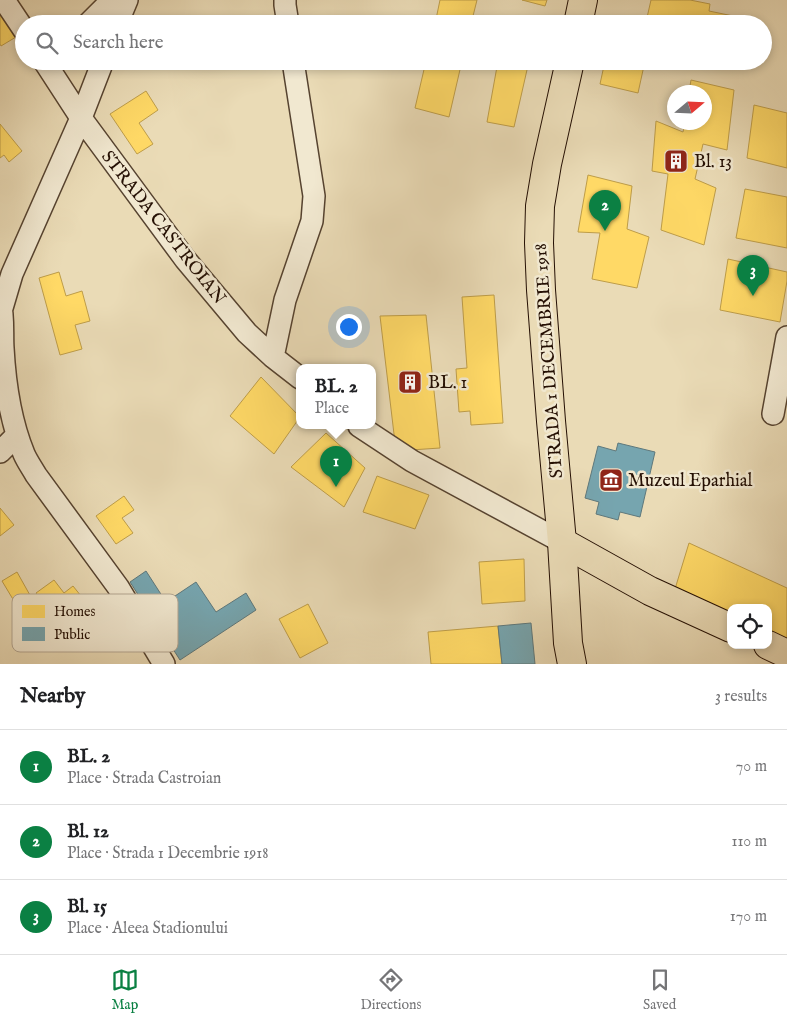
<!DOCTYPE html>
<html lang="en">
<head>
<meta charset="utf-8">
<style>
	:root { --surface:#fff; --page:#f2f2f2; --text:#202124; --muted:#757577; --line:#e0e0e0; --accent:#0b8043 }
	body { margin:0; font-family:"IM FELL English",serif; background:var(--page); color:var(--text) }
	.controls { position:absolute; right:15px; bottom:15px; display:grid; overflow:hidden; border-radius:10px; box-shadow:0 2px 8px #0003 }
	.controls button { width:45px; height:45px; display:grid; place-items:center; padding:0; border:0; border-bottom:1px solid var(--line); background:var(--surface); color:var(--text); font:25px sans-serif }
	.compass { position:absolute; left:667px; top:85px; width:45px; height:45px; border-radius:50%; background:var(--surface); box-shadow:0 2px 8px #0003; rotate:71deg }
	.you { position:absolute; left:348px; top:326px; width:18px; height:18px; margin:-12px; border:4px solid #fff; border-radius:50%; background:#1a73e8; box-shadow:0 0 0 8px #1a73e833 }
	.badge { display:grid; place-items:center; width:32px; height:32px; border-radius:50%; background:var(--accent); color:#fff; font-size:16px; font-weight:700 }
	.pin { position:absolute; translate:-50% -41px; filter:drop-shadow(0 1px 2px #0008) }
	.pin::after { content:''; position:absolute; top:26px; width:18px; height:15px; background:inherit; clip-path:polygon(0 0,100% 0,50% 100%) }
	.popup { position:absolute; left:296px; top:364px; width:80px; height:65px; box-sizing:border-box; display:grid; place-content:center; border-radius:10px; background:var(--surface); filter:drop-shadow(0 1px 4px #0005); font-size:16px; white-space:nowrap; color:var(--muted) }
	.popup b { font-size:19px; color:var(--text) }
	.popup::after { content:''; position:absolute; left:50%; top:100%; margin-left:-10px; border:10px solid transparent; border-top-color:var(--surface) }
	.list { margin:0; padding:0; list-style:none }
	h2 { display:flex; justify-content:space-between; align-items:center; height:65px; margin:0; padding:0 20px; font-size:21px }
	h2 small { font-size:16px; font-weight:400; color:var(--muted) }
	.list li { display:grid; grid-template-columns:32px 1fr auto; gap:15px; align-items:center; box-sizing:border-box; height:75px; padding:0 20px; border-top:1px solid var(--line) }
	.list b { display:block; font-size:19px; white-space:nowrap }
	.list p { margin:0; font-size:16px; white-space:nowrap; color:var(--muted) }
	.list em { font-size:16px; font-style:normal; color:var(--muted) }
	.icon { flex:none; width:28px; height:28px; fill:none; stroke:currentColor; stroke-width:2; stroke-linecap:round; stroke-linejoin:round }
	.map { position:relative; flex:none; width:787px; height:664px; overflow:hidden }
	.search { position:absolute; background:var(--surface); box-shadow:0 2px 8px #0003; left:15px; right:15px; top:15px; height:55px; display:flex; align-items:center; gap:12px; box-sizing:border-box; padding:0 18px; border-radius:28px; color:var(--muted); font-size:19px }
	.sheet { height:290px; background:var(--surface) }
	nav { display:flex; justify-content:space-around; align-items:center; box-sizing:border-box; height:70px; border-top:1px solid var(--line); background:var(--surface); font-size:14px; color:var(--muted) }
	nav a { display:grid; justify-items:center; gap:2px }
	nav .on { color:var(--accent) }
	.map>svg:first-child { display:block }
</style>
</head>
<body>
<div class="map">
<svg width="787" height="664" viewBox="0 0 787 664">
	<rect width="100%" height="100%" fill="#eadbb6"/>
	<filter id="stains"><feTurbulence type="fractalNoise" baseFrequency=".004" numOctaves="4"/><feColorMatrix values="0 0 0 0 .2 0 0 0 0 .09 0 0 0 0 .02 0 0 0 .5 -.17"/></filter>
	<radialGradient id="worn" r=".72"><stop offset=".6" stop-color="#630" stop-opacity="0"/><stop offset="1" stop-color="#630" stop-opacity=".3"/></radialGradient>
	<path fill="#ffd966" stroke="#be9d49" d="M440,0H477L471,24H435Z
		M522,0H547L545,6Z
		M651,0H690L710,4L709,11L762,22L761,24H652L646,22Z
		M0,11L16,37L1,46L0,44Z
		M426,61H462L449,117L415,108Z
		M498,61H529L514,127L487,122Z
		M605,61H645L638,93L600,84Z
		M691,80L734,90L727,150L703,144L695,179L716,188L704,245L661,230L668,174L652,171L656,121L683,132L685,122H704V92H689Z
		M146,91L158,110L139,123L153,144L137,154L110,114Z
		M754,105L787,113V168L747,158Z
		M0,124L22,151L9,162L4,155L0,158Z
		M588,175L632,186L627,229L649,237L637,288L592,279L600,233L578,232Z
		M745,189L787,197V248L736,238Z
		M728,259L787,272V281L780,322L720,310Z
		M59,272L66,296L82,291L90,321L75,325L82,349L60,355L39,278Z
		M494,295L503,423L471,425L470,411L459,412L456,369L467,368L462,297Z
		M426,315L440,448L396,451L380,316Z
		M261,377L300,417L274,454L230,416Z
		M326,433L365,468L344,507L291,467Z
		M377,476L429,495L415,529L363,512Z
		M124,496L134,510L122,518L133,533L116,544L96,516Z
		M0,508L14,525L0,536Z
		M689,543L787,588V641L768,632V608H731V615L675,589Z
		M524,559L525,601L482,604L479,562Z
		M17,572L31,597L17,606L2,581Z
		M54,580L64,593L73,586L89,606L62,627L36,593Z
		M308,604L328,643L300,658L279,619Z
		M498,626L502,664H431L428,632Z"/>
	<path fill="#76a5af" stroke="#5e787c" d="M618,443L655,452L640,517L620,512L618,520L596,514L599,502L585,498L598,446L616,451Z
		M146,571L166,602L196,582L216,612L246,593L256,610L180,660L130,582Z
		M531,623L535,664H502L498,626Z"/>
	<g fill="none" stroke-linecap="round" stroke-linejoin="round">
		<g stroke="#564330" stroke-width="24">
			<path id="minor" d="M4,0L24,30
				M285,0V5L288,24
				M88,24L112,0
				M117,24L127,0
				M44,61L81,118L185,259L247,333L273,357L300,378
				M0,302C4,316 2,334 3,348C5,385 10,420 24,454C27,461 32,468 36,475L118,587L164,664
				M2,308L12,274L81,118L103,61
				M273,357L285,300L312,221L314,196L293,61
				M773,414L787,337
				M359,426L412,461L562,542
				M0,452L17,435"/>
		</g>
		<g stroke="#251004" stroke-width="30">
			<path id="major" d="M562,542L650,591L731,628
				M768,645L787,654"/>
		</g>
		<g stroke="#251004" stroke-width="30">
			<path id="highway" d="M578,24L583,0
				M570,61L547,164L540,206L539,243L541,290L551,421L562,542L568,643L572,664"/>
		</g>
		<use href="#minor" stroke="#f1e8d0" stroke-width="21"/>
		<use href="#major" stroke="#eadbb6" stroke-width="28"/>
		<use href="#highway" stroke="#eadbb6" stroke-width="28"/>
	</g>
	<defs>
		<g id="building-square" transform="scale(1.25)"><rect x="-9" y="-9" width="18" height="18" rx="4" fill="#8f2418" stroke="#f1e8d0"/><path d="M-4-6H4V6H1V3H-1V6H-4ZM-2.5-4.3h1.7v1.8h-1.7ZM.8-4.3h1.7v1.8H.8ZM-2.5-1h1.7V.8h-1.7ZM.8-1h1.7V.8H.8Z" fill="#fff"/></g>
		<g id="museum-square" transform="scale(1.25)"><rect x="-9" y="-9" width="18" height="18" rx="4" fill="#8f2418" stroke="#f1e8d0"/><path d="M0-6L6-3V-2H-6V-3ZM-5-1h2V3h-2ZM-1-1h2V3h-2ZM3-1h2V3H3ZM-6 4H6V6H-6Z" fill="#fff"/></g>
	</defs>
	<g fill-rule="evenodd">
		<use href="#building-square" x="676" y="161"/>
		<use href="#building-square" x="410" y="382"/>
		<use href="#museum-square" x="611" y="480"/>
	</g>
	<g text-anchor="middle" stroke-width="5" stroke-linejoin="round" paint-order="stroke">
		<g font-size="18" fill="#251004" stroke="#f1e8d0" text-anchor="start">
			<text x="694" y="167">Bl. 13</text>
			<text x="428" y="388">BL. 1</text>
			<text x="628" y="486">Muzeul Eparhial</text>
		</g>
		<g font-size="18" fill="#251004" stroke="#f1e8d0">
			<text transform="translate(164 227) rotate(52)" y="6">STRADA CASTROIAN</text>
			<text transform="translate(548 361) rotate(-94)" y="6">STRADA 1 DECEMBRIE 1918</text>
		</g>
	</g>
	<rect x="12" y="594" width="166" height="58" rx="8" fill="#f1e8d0" stroke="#b4a793" stroke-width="1"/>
	<rect x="22" y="605" width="23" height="13" fill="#ffd966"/>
	<rect x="22" y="627" width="23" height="14" fill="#76a5af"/>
	<g font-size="14" fill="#251004">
		<text x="54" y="616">Homes</text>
		<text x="54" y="639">Public</text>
	</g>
	<rect width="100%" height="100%" filter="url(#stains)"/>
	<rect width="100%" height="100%" fill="url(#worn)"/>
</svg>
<div class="controls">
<button><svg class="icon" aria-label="locate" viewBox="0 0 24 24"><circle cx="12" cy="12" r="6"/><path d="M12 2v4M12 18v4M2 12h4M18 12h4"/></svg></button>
</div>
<svg class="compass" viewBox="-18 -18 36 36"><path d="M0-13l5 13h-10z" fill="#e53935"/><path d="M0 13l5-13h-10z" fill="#757577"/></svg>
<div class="you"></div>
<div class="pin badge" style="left:336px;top:487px">1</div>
<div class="popup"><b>BL. 2</b>Place</div>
<div class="pin badge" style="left:605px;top:231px">2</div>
<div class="pin badge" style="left:753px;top:296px">3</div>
<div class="search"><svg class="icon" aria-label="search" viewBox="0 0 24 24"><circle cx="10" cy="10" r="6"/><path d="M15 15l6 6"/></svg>Search here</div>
</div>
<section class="sheet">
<h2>Nearby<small>3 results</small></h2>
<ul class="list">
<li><span class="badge">1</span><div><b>BL. 2</b><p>Place · Strada Castroian</p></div><em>70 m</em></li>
<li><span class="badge">2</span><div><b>Bl. 12</b><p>Place · Strada 1 Decembrie 1918</p></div><em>110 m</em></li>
<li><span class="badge">3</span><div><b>Bl. 15</b><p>Place · Aleea Stadionului</p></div><em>170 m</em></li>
</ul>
</section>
<nav>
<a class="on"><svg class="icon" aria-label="map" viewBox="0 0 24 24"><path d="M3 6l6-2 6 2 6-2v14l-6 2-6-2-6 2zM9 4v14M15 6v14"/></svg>Map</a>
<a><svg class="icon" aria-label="directions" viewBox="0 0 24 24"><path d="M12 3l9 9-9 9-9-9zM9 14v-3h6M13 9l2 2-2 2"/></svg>Directions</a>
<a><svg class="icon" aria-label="saved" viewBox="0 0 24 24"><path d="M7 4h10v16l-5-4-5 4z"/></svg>Saved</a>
</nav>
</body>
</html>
